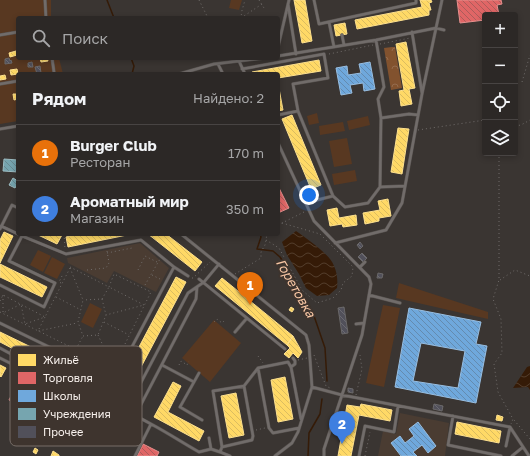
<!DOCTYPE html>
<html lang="ru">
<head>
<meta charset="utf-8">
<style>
	:root { --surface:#2c2826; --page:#383432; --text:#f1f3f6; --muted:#a6a6a7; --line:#484443; --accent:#ea580c }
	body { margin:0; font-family:"Golos Text",sans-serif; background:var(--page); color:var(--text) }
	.controls { position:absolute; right:12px; top:12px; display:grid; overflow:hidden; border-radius:4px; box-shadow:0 2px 6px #0003 }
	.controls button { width:36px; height:36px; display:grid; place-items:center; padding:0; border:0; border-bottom:1px solid var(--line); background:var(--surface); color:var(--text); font:20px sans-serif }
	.you { position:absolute; left:309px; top:195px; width:14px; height:14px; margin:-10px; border:3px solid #fff; border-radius:50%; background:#1a73e8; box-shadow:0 0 0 6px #1a73e833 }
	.badge { display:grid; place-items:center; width:26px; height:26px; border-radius:50%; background:var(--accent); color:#fff; font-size:13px; font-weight:700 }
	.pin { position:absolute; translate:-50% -33px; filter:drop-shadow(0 1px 2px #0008) }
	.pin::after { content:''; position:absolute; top:21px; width:14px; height:12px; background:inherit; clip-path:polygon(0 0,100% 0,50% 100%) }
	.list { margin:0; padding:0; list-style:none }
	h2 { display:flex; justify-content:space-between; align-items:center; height:52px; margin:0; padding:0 16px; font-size:17px }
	h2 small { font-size:13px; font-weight:400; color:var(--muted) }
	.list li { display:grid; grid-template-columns:26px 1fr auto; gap:12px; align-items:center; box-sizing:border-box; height:56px; padding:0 16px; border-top:1px solid var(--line) }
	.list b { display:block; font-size:15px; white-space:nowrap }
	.list p { margin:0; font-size:13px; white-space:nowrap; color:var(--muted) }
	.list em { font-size:13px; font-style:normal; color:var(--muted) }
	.icon { flex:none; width:22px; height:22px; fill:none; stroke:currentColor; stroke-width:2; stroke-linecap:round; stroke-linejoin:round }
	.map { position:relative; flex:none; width:530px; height:456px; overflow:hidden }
	.search { position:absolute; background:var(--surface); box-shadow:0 2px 6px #0003; left:16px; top:16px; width:264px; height:44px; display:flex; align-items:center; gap:10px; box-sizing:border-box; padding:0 14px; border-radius:4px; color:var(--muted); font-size:15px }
	.panel { position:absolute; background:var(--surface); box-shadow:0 2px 6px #0003; left:16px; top:72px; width:264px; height:164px; border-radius:4px }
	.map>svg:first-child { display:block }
</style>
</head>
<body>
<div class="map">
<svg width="530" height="456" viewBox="0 0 530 456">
	<defs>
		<pattern id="forest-crowns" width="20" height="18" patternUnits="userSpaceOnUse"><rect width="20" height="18" fill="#82522e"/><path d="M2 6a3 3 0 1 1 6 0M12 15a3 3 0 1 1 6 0" fill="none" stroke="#946b4d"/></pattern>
		<pattern id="water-waves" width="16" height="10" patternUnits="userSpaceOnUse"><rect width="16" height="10" fill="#351b07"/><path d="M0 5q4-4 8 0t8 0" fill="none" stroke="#533d2b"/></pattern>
		<pattern id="homes-back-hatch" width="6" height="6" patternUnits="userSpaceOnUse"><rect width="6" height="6" fill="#ffd966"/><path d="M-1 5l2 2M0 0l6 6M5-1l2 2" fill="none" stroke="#dbbc60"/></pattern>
		<pattern id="shops-back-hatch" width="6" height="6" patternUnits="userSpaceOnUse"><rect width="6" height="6" fill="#e06666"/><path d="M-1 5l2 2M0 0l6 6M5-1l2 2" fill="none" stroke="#ac5c5b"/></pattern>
		<pattern id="schools-back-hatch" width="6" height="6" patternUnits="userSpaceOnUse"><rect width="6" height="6" fill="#6fa8dc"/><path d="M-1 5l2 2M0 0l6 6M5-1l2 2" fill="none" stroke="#648baf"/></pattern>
		<pattern id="public-back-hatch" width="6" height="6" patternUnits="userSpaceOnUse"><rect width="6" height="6" fill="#76a5af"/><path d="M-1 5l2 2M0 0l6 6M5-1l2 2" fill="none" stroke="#698990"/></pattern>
		<pattern id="building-back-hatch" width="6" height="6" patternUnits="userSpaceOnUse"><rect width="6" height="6" fill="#51505a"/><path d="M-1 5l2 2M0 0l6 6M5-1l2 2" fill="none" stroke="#6b6a72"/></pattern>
	</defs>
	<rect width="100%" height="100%" fill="#3a3532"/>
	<path fill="#4a3c32" d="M140,243L169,268L156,292L114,271L107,283L68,263L67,258Z
		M400,413L449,423L445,456H378L383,431L396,434Z"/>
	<path fill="url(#forest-crowns)" d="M392,47H395L402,88L391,90L384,48Z"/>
	<path fill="#583821" d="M0,0H51V18H18V58H59L63,74H18V121L0,124Z
		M231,0H242L239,10L229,8Z
		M317,113L319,123L309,125L307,116Z
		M368,116L370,125L349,130L347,121Z
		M343,122L345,131L320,135L319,126Z
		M347,138L352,164L334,167L329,141Z
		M355,170L357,181L334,185L332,174Z
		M38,250L51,256L43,272L30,265Z
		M52,257L65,264L57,279L44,273Z
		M399,283L488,312V319L396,298Z
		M90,303L102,309L93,328L81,322Z
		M383,305L400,308L384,387L366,383Z
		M214,320L241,343L210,382L182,358Z"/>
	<path fill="url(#water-waves)" d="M296,231C307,239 330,254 334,266C337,272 338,281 337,288L329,295L317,296L306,288L299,274L287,255L282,242Z
		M530,366V390L528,387L513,388L527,367Z"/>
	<path fill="url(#homes-back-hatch)" stroke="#fde08e" d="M294,0H305L312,41L302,43Z
		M420,0H431L432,2L429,3L431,10H429V15L357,29L355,20L422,7Z
		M345,23L347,34L336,36L334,25Z
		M406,42L415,88L409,89L412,104L401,106L399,91L404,90L396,44Z
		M16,51L17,55L10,57L9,53Z
		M40,58H47L48,61L41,62Z
		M319,60L321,71L278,78V74H253L252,72Z
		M17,69L18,74L11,75L10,70Z
		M5,75L6,79L0,80V76Z
		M278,83L283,110L278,111Z
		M13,94H17L18,99L14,100Z
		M292,115L321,185L311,189L282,119Z
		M398,128L409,129L402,174L391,172Z
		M388,199L391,216L379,218V221L365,224L363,213L380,210L378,201Z
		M337,208L339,218L356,215L357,225L343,227L342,224L330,226L327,210Z
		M4,232L13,236L0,263V240Z
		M36,234H60L62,235L57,244Z
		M78,234H132L68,247L66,237Z
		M148,234H166L202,262L195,271Z
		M0,264L47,287L42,297L0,277Z
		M176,277L186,282L122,403L112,398Z
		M222,278L293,336L287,345L215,286Z
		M291,307L294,309L292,312L289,310Z
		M0,332L31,347L27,356L0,342Z
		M293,336L302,352L298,358L293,353L289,358L284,354L290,348L287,345Z
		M0,365L6,368L1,377L0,376Z
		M285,377L293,419L278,422L271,380Z
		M173,382L181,386L168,412L204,431L199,441L154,417Z
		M236,393L244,435L229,438L221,396Z
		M361,404L392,410L390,421L359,415L351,456H338L347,405L360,407Z
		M497,415L503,417L502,421L496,420Z
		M457,422L501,431L499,443L455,434Z
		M35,448L38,450L36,454L33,452Z
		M53,451L59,455V456H51Z"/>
	<path fill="url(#shops-back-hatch)" stroke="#e7908e" d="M457,0H501L502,4L497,5L499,15H485V20L460,23Z
		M278,186L289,208L278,213Z
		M18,382L30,389L21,407L9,400Z
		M143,444L159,452L157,456H137Z"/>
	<path fill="url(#schools-back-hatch)" stroke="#98bee1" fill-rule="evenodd" d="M370,62L375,89L364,91L363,83L350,85L352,93L341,95L336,68L347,66L348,75L361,73L359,64Z
		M409,308L481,322L476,344L487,346L476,403L395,387ZM421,343L465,351L458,388L413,381Z
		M418,422L436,446L428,453L422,445L413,452L417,456H401L391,443L400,436L405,443L414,436L409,429Z"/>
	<path fill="url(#public-back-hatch)" stroke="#9dbcc2" d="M4,159L18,160V172L3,171Z
		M13,178L18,181V183L15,188L9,185Z"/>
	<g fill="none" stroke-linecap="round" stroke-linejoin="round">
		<path stroke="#351b07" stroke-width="1.5" d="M107,0L114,18
			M131,58L134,66L132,74
			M260,234L261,237L257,249L273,251L280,257L290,272L313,313L325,348L327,381
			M308,456L309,433L320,414L322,399"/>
	</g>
	<path fill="url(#building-back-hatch)" stroke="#6a6869" d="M9,58L10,61L11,60L12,63L5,64V59Z
		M32,62L33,67H28V63Z
		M40,66L41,73L37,74L35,67Z
		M360,242L363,246L360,249L357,245Z
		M362,253L367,258L363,262L358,257Z
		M378,273L383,274L382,278H377Z
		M344,307L348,333L342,334L338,308Z
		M348,388L353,389V393L348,392Z
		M434,404L443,406L442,411L433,409Z"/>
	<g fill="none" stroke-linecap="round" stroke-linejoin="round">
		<g stroke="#595451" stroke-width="3.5">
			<path id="service" d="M45,0L46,18
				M314,0L319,24L416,3V0
				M288,4L296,54
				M329,22L334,47
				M412,32L422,93
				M0,35L18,32
				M342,35L344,45
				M376,40L384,87L378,99L381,118L409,114L418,115
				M278,47L289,0
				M278,56L376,40L436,28L444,30
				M52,58L54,72L53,74
				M218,64L223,74
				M242,69L324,54L328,78L293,84L298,111L278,115
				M179,74L214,64L239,61
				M245,74L239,61L265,58
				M0,84L18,81
				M298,111L333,196L305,203
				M0,129L18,126
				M278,143L314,221L369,277L371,284L362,335L324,449V456
				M380,187L405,186
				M333,196L345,207L368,203L380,187L381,118
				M1,226L18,234
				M0,229L12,205L18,208
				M181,234L306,335L309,345L312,387L298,432L292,443L275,456
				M335,243L386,230L402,203L422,94L442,0
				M174,267L188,276
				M360,267L365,262
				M199,279L285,349
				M0,285L44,307L55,283L9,261L22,236L66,254L141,240L174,267L115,379L0,323
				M369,295L400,303
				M356,324L364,323
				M235,332L247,318
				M0,348C49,375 102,397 151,424C168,433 183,443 199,452L211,449L220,452
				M0,358L70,393
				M162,365L194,382L180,407L202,420
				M291,367L295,364V361L293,358
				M100,372L106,358
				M194,382L199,373
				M312,387L342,395L510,427L529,456
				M94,395L100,383
				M105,400L115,379
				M126,411L188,293L204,282L219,264
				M135,416L196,299L197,287
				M453,416L448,445L501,456
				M299,428L273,433L269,428L258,368L288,362L291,367L301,419
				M209,438L211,449
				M506,446L510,427
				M222,447L252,440L253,436L244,386
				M135,456L151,424
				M230,456L220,452L222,447L213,391L244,386L258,368
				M359,456L365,426L394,432L398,406
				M512,456L523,447"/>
		</g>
		<path stroke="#716d6b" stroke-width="1" stroke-dasharray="1 3" stroke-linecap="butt" d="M199,0L208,18
			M259,0L264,8
			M241,18L262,4
			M244,18L241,14L245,0
			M380,44L410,38
			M329,54L373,45
			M522,82L530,55
			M515,126L521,125L530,120
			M418,130L485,120
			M499,153V280L493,299L501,319L502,353L494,364L498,392L513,419L511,424
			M278,225L306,211
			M64,234L65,249
			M266,240L279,248L302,290L317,303L333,298L341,290L343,283L352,276L353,267L320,234L282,223
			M107,253L132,248
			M70,267L109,287L114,274L151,292L113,368L107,365
			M70,268L83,300L78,322L83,336L98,335L106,315L102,299L83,300
			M87,270L106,268L109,263L107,251
			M138,270L145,256L157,262
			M235,274L261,258V252L265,245L267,234
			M152,275L160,279
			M192,278H193L210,262
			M500,280L515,270L530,276
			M61,283L59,282L63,274
			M145,285L160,259
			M3,295V313L21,304L25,324L45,317L38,331L77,323
			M56,297L81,310
			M102,299L109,287L144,305L106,315
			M0,301L3,295L45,317L70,268
			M0,312L101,362
			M104,322L129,335
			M214,322L217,319L222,323L225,320
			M98,335L107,354
			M76,349L83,336
			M314,355L326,386L330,388
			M258,356L263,363
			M30,359L36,346
			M298,360L307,358
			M110,361L112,367
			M179,365L181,361L187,365L189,361
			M356,395L362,369L360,355
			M514,420L530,439
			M256,430L265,428
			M365,456L370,432"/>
		<use href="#service" stroke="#716c6a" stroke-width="2.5"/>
	</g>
	<g text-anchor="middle" stroke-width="4" stroke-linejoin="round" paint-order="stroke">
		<g font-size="13" font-style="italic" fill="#f9c7a5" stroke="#3e342e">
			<text transform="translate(296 288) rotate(60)" y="5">Горетовка</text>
		</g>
	</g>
	<rect x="10" y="346" width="132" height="100" rx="6" fill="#3e342e" stroke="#766d67" stroke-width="1"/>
	<rect x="18" y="354" width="18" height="12" fill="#ffd966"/>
	<rect x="18" y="372" width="18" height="12" fill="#e06666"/>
	<rect x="18" y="390" width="18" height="12" fill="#6fa8dc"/>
	<rect x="18" y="408" width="18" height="12" fill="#76a5af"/>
	<rect x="18" y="426" width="18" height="12" fill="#51505a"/>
	<g font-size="11" fill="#f8f1ed">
		<text x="43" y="364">Жильё</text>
		<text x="43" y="382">Торговля</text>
		<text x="43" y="400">Школы</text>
		<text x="43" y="418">Учреждения</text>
		<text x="43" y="436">Прочее</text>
	</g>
</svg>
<div class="controls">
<button>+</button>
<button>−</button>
<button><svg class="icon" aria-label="locate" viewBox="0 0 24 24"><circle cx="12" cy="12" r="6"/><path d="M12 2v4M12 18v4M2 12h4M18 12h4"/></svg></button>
<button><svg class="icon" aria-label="layers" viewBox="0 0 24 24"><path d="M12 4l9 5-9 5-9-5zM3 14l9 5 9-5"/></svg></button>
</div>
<div class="you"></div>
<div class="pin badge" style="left:250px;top:305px;background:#e8710a">1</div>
<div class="pin badge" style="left:342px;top:444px;background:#3f7fe0">2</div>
<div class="search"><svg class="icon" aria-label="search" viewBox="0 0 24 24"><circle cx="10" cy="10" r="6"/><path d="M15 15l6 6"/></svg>Поиск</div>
<section class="panel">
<h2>Рядом<small>Найдено: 2</small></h2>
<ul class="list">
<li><span class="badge" style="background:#e8710a">1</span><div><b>Burger Club</b><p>Ресторан</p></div><em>170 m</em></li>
<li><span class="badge" style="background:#3f7fe0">2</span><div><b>Ароматный мир</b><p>Магазин</p></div><em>350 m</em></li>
</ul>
</section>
</div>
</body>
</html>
